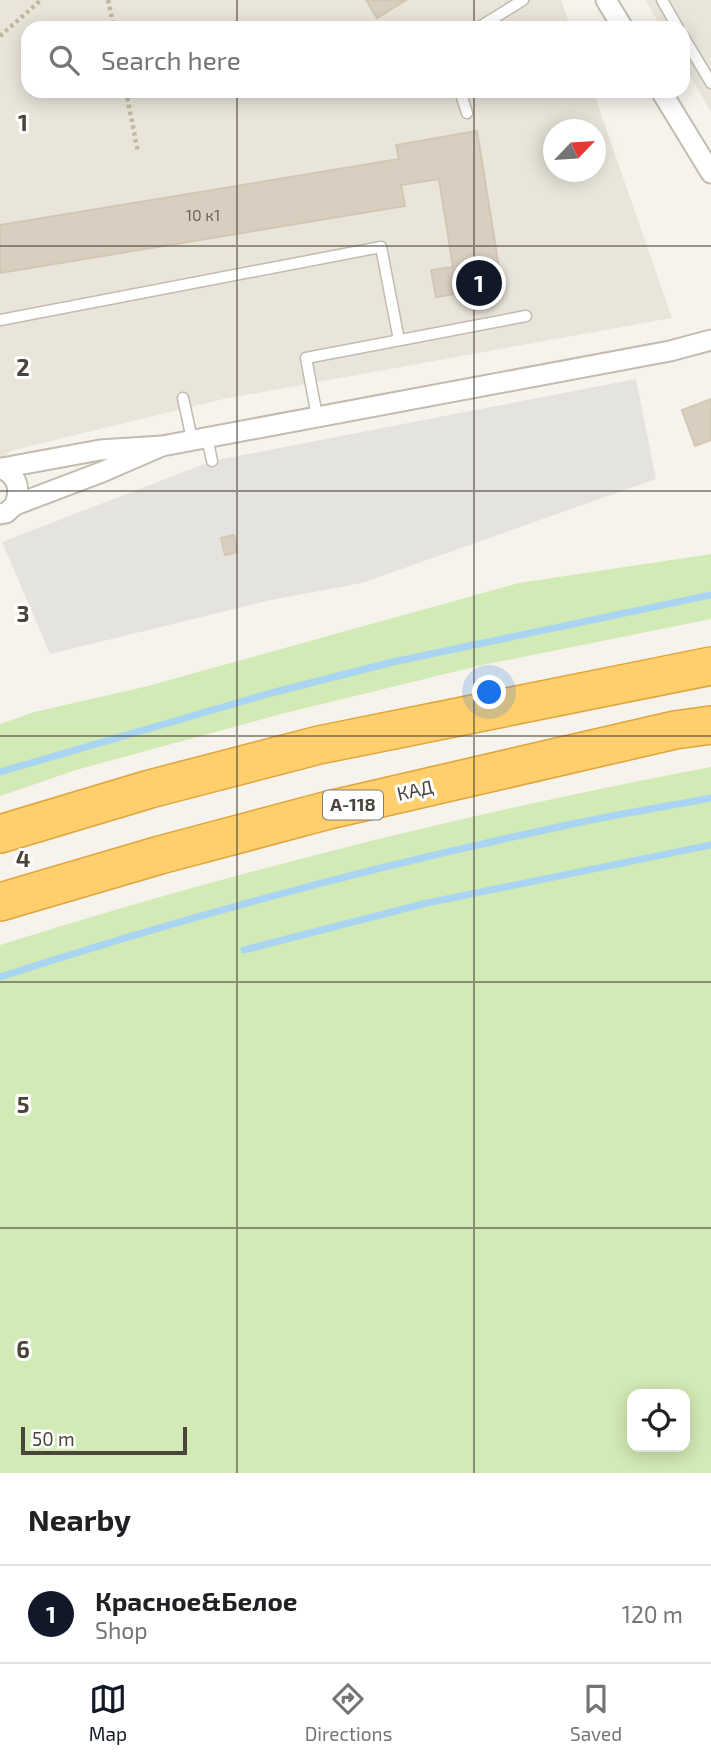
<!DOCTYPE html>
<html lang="en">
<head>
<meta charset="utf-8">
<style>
	:root { --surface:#fff; --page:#f6f6f6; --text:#202124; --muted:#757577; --line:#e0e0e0; --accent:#111827 }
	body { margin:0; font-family:"Exo 2",sans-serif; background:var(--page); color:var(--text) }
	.controls { position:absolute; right:21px; bottom:21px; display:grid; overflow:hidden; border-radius:14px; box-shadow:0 4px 18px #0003 }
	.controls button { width:63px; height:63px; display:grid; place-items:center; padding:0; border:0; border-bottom:2px solid var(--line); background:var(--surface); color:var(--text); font:35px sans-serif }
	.compass { position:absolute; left:543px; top:119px; width:63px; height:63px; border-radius:50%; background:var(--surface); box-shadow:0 4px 18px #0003; rotate:65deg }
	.scale { position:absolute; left:21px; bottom:18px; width:166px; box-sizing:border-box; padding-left:7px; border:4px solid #4b4439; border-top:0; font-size:19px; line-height:24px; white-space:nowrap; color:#4b4439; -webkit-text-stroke:5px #fff; paint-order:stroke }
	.you { position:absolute; left:490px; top:693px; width:24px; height:24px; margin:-18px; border:5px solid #fff; border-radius:50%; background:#1a73e8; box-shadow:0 0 0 10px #1a73e833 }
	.badge { display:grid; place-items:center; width:46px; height:46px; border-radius:50%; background:var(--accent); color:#fff; font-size:23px; font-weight:700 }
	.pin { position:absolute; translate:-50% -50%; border:4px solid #fff; box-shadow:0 2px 7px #0006 }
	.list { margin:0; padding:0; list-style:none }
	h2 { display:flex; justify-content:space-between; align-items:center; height:91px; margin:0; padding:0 28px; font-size:30px }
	h2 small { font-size:23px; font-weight:400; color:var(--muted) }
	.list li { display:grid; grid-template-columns:46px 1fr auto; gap:21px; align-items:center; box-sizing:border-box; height:98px; padding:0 28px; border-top:2px solid var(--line) }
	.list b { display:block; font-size:26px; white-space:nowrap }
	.list p { margin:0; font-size:23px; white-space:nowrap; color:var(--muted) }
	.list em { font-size:23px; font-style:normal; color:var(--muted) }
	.icon { flex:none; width:38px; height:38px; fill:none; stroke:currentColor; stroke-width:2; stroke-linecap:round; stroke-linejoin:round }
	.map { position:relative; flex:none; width:711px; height:1473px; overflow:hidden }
	.search { position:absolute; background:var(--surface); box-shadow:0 4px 18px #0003; left:21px; right:21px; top:21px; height:77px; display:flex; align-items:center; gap:18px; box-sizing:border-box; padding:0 24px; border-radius:21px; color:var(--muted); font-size:26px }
	.sheet { height:189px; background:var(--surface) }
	nav { display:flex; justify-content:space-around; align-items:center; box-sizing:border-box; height:98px; border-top:2px solid var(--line); background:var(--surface); font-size:19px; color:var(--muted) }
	nav a { display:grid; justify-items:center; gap:4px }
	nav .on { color:var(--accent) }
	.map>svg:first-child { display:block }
</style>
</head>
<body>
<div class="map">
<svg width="711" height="1473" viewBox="0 0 711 1473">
	<rect width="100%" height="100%" fill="#f6f3ec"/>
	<path fill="#eae5da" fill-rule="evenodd" d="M0,0H561L571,28H28V91H593L672,318L223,399L10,451L0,461ZM554,130H596V172H554Z
		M645,0H711V112L683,64V28H662Z"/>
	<path fill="#d2eab5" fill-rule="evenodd" d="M711,554V619L478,666L285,713L76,770L0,796V724L34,712L144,687L519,583Z
		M711,767V1473H0V945C233,872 471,812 711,767ZM632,1394H685V1447H632Z"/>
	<path fill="#e5e3e0" d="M636,379L656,479L362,583L271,600L50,654L2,542L212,461Z"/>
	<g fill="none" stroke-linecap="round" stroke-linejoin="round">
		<path stroke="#a9d4f2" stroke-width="7" d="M0,772L271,693L393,662L711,595
			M244,950L427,903L711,845
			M0,977C181,918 368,868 554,828C606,816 659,808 711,798"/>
	</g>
	<path fill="#d8cfc1" stroke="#d3c7b4" stroke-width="2" d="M366,0H406L377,18Z
		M477,131L502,286L436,297L431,270L453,267L439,179L401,185L405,206L0,273V225L399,159L396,145Z
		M711,399V440L695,446L682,410Z
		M234,535L237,552L225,555L221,538Z"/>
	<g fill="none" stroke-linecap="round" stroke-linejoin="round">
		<g stroke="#c2bbae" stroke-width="13">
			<path id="lane" d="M662,0L678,28
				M478,28L523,0
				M683,36L711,83
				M460,91L467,113
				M0,320L381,247L399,340
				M183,398L192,439
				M317,416L306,358L526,316
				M207,437L212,461"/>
		</g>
		<g stroke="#c2bbae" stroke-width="23">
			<path id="street" d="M606,0L623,28
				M661,91L711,173
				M162,446L670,351L711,340
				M0,468C17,475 21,487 15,505
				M0,514L6,513L15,505L102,472L162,446L100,450L2,468"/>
		</g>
		<g stroke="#e0a43c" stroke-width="40">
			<path id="highway" d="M0,834L150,789L319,745L711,666
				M0,902L160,855L329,810L675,730L711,725"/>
		</g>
		<path stroke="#c4b79f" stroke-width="4.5" stroke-dasharray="3.5 3.5" stroke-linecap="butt" d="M108,0L114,28
			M0,36L41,0
			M126,91L138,152"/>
		<use href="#lane" stroke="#fff" stroke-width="10"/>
		<use href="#street" stroke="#fff" stroke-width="19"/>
		<use href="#highway" stroke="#ffcf6e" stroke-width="37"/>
	</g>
	<path fill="none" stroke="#4b4439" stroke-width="2" stroke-opacity="0.55" d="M237,0V28M474,0V28M237,91V1473M474,91V1473M0,246H711M0,491H711M0,736H711M0,982H711M0,1228H711"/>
	<g text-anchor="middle" stroke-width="6" stroke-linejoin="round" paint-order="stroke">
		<g font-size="16" fill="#6e675b">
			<text x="203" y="221">10 к1</text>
		</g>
		<rect fill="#fff" stroke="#817c74" stroke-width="2" x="323" y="790.5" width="60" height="29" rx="5"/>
		<g font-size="18" font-weight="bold" fill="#4b4439">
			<text x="353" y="811">А-118</text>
		</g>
		<g font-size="19" fill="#4b4439" stroke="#fff">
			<text transform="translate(415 790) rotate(-13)" y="7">КАД</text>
		</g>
	</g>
	<g font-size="23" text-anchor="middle" font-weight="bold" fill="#4b4439" stroke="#fff" stroke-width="6" stroke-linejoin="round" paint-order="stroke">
		<text x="23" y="131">1</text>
		<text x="23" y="376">2</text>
		<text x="23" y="622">3</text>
		<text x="23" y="867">4</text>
		<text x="23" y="1113">5</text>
		<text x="23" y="1358">6</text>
	</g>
</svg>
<div class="controls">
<button><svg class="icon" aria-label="locate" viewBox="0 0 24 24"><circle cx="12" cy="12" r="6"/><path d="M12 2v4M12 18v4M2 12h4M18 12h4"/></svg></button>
</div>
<svg class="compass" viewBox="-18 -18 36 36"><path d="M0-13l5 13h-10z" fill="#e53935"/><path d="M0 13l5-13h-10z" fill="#757577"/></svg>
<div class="scale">50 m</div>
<div class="you"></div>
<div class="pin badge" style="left:479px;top:283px">1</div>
<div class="search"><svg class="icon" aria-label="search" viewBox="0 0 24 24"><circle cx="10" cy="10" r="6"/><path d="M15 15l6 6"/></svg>Search here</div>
</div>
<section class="sheet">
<h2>Nearby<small></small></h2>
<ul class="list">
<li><span class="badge">1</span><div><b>Красное&amp;Белое</b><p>Shop</p></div><em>120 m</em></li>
</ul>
</section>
<nav>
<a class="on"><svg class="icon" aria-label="map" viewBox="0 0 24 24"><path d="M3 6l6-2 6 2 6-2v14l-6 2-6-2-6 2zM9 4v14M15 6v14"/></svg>Map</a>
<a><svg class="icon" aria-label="directions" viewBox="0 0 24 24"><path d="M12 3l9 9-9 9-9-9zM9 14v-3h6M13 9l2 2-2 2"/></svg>Directions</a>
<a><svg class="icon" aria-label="saved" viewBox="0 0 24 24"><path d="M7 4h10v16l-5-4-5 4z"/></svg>Saved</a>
</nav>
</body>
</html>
